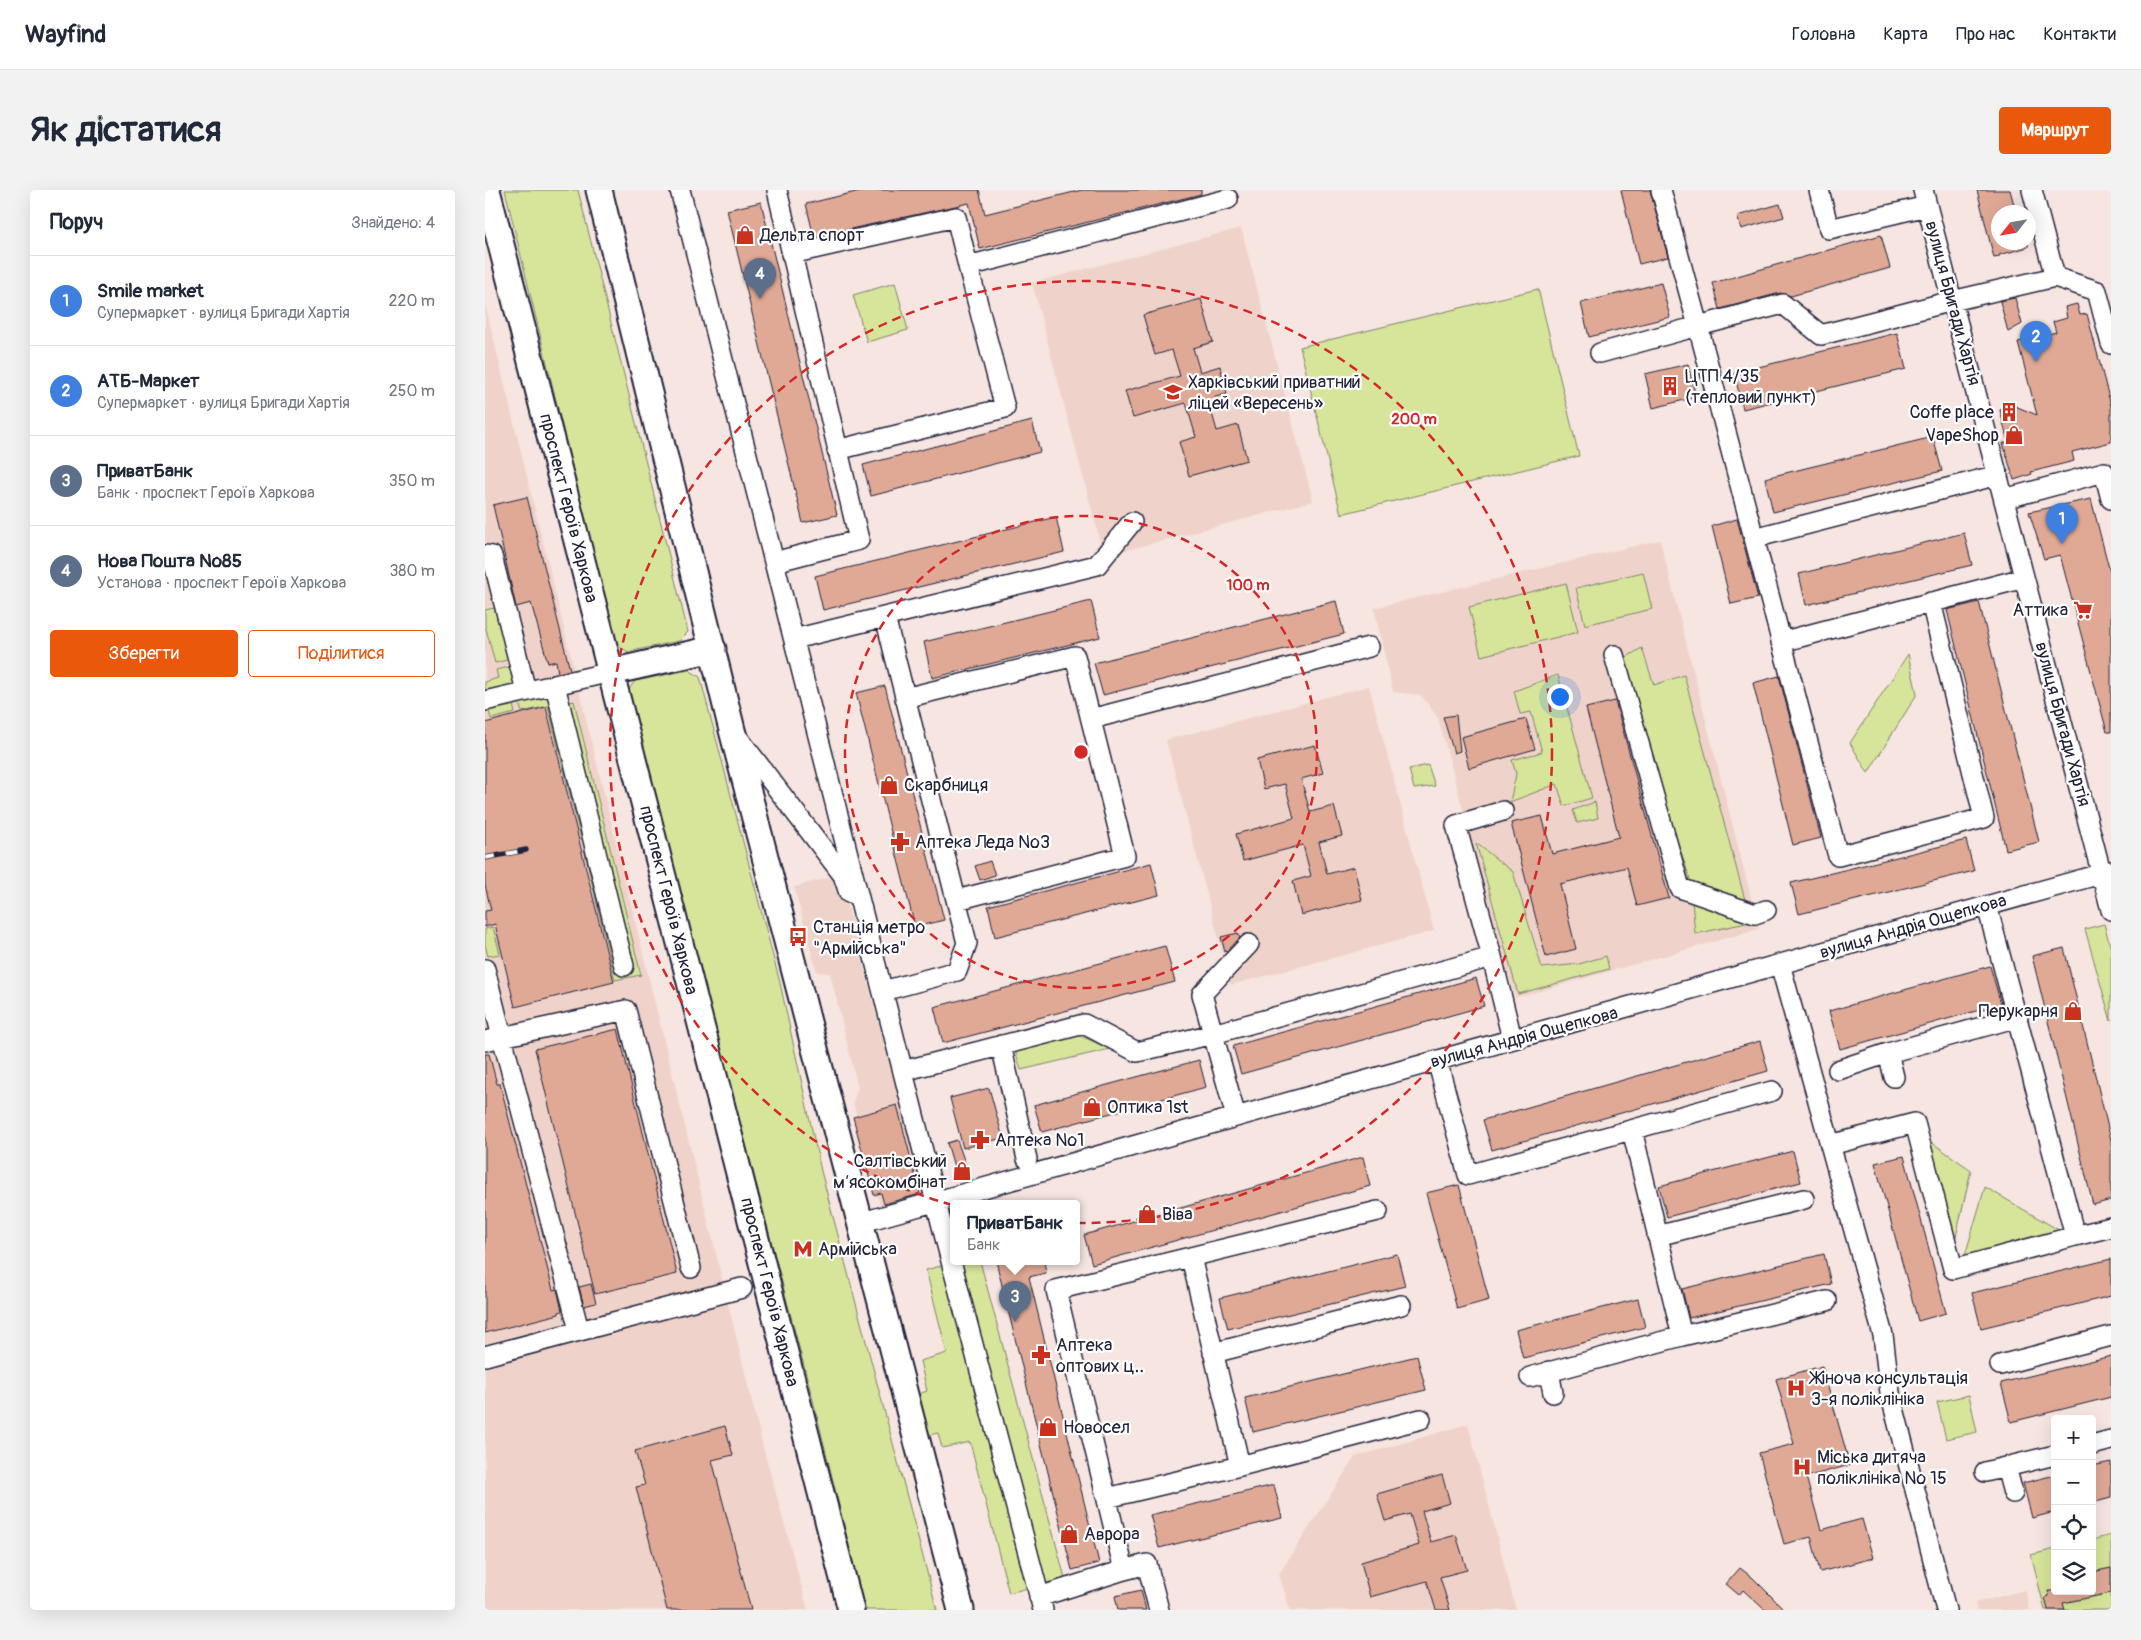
<!DOCTYPE html>
<html lang="uk">
<head>
<meta charset="utf-8">
<style>
	:root { --surface:#fff; --page:#f2f2f3; --text:#1f2937; --muted:#747a83; --line:#e0e1e3; --accent:#ea580c }
	body { margin:0; font-family:Pangolin,sans-serif; background:var(--page); color:var(--text) }
	.controls { position:absolute; right:15px; bottom:15px; display:grid; overflow:hidden; border-radius:5px; box-shadow:0 5px 20px #0002 }
	.controls button { width:45px; height:45px; display:grid; place-items:center; padding:0; border:0; border-bottom:1px solid var(--line); background:var(--surface); color:var(--text); font:25px sans-serif }
	.compass { position:absolute; left:1506px; top:15px; width:45px; height:45px; border-radius:50%; background:var(--surface); box-shadow:0 5px 20px #0002; rotate:239deg }
	.you { position:absolute; left:1074px; top:506px; width:18px; height:18px; margin:-12px; border:4px solid #fff; border-radius:50%; background:#1a73e8; box-shadow:0 0 0 8px #1a73e833 }
	.badge { display:grid; place-items:center; width:32px; height:32px; border-radius:50%; background:var(--accent); color:#fff; font-size:16px; font-weight:700 }
	.pin { position:absolute; translate:-50% -41px; filter:drop-shadow(0 1px 2px #0008) }
	.pin::after { content:''; position:absolute; top:26px; width:18px; height:15px; background:inherit; clip-path:polygon(0 0,100% 0,50% 100%) }
	.popup { position:absolute; left:465px; top:1010px; width:130px; height:65px; box-sizing:border-box; display:grid; place-content:center; border-radius:5px; background:var(--surface); filter:drop-shadow(0 1px 4px #0005); font-size:16px; white-space:nowrap; color:var(--muted) }
	.popup b { font-size:19px; color:var(--text) }
	.popup::after { content:''; position:absolute; left:50%; top:100%; margin-left:-10px; border:10px solid transparent; border-top-color:var(--surface) }
	.list { margin:0; padding:0; list-style:none }
	h2 { display:flex; justify-content:space-between; align-items:center; height:65px; margin:0; padding:0 20px; font-size:21px }
	h2 small { font-size:16px; font-weight:400; color:var(--muted) }
	.list li { display:grid; grid-template-columns:32px 1fr auto; gap:15px; align-items:center; box-sizing:border-box; height:90px; padding:0 20px; border-top:1px solid var(--line) }
	.list b { display:block; font-size:19px; white-space:nowrap }
	.list p { margin:0; font-size:16px; white-space:nowrap; color:var(--muted) }
	.list em { font-size:16px; font-style:normal; color:var(--muted) }
	.actions { display:flex; gap:10px; padding:15px 20px }
	.actions a { flex:1; padding:11px 0; border:1px solid var(--accent); border-radius:5px; text-align:center; font-size:18px; color:var(--accent) }
	.actions .main { background:var(--accent); color:#fff }
	.icon { flex:none; width:28px; height:28px; fill:none; stroke:currentColor; stroke-width:2; stroke-linecap:round; stroke-linejoin:round }
	.map { position:relative; flex:none; width:1626px; height:1420px; overflow:hidden; border-radius:5px }
	header { display:flex; align-items:center; gap:30px; box-sizing:border-box; height:70px; padding:0 25px; background:var(--surface); border-bottom:1px solid var(--line) }
	header strong { font-size:24px }
	nav { display:flex; gap:28px; margin-inline-start:auto; font-size:18px }
	.intro { display:flex; align-items:center; justify-content:space-between; box-sizing:border-box; height:120px; padding:0 30px }
	h1 { margin:0; font-size:35px }
	.button { padding:12px 22px; border-radius:5px; background:var(--accent); color:#fff; font-size:18px; font-weight:700 }
	main { display:flex; gap:30px; padding:0 30px }
	aside { flex:1; background:var(--surface); border-radius:5px; box-shadow:0 5px 20px #0002 }
	.map>svg:first-child { display:block }
</style>
</head>
<body>
<header>
<strong>Wayfind</strong>
<nav><a>Головна</a><a>Карта</a><a>Про нас</a><a>Контакти</a></nav>
</header>
<div class="intro"><h1>Як дістатися</h1><a class="button">Маршрут</a></div>
<main>
<aside>
<h2>Поруч<small>Знайдено: 4</small></h2>
<ul class="list">
<li><span class="badge" style="background:#3f7fe0">1</span><div><b>Smile market</b><p>Супермаркет · вулиця Бригади Хартія</p></div><em>220 m</em></li>
<li><span class="badge" style="background:#3f7fe0">2</span><div><b>АТБ-Маркет</b><p>Супермаркет · вулиця Бригади Хартія</p></div><em>250 m</em></li>
<li><span class="badge" style="background:#5c6f8a">3</span><div><b>ПриватБанк</b><p>Банк · проспект Героїв Харкова</p></div><em>350 m</em></li>
<li><span class="badge" style="background:#5c6f8a">4</span><div><b>Нова Пошта №85</b><p>Установа · проспект Героїв Харкова</p></div><em>380 m</em></li>
</ul>
<div class="actions"><a class="main">Зберегти</a><a>Поділитися</a></div>
</aside>
<div class="map">
<svg width="1626" height="1420" viewBox="0 0 1626 1420">
	<rect width="100%" height="100%" fill="#f6e5e0"/>
	<filter id="ink" filterUnits="userSpaceOnUse"><feTurbulence type="fractalNoise" baseFrequency=".02" numOctaves="2"/><feDisplacementMap in="SourceGraphic" scale="10" xChannelSelector="R" yChannelSelector="G"/><feConvolveMatrix kernelMatrix="1 2 1 2 8 2 1 2 1" color-interpolation-filters="sRGB"/></filter>
	<g filter="url(#ink)">
		<path fill="#efd3ca" d="M756,38L828,311L619,366L547,93Z
			M0,114L277,1253L323,1420H0Z
			M1175,350L1274,739L1030,808L953,528L936,505L908,502L889,418Z
			M884,496L949,741L746,795L681,550Z
			M354,685L441,1008L396,1020L368,912L373,898L345,783L332,782L309,697Z
			M983,1234L1031,1420H805L794,1384L870,1267Z
			M1540,1400L1545,1420H1492L1490,1413Z"/>
		<path fill="#d6e599" stroke="#7c846a" d="M20,0H93L203,442L194,451L143,462L130,454Z
			M410,93L423,140L382,152L368,105Z
			M1053,99L1094,266L856,324L815,157Z
			M1158,382L1167,419L1100,435L1091,398Z
			M1081,393L1093,442L996,466L984,417Z
			M10,418L13,421L25,467L22,470L10,473L0,435V420Z
			M1157,458L1169,495L1199,485L1266,732L1210,744L1205,689L1133,472Z
			M1423,464L1432,504L1383,583L1365,553Z
			M24,477L29,480L31,490L26,497L0,504V492L13,488L11,480Z
			M204,480L215,487L295,793L336,981L452,1420H380L330,1218L142,502L150,491Z
			M1073,485L1107,608L1079,616L1072,594L1025,612L1031,584L1027,570L1057,562L1046,522L1035,524L1029,501Z
			M66,502L105,647L96,649L63,516L37,522L34,513Z
			M89,511L156,785L130,790L99,659L107,658L79,513Z
			M24,512L28,515L30,523L6,529L4,521L6,517Z
			M943,575L950,596L929,599L924,579Z
			M1110,612L1113,628L1092,633L1088,620Z
			M991,653L1028,682L1057,778L1094,774L1121,766L1124,779L1033,804Z
			M1619,734L1626,759V831L1600,739Z
			M8,737L15,764L3,766L0,755V739Z
			M589,843L625,859L536,880L529,857Z
			M1436,945L1486,980L1468,1060Z
			M1500,997L1577,1042L1479,1069Z
			M474,1071H495L580,1388L524,1403L485,1252L457,1258L453,1243L444,1245L433,1204L442,1201L435,1171L462,1163L441,1080Z
			M1484,1205L1492,1242L1461,1249L1452,1212Z
			M1626,1345V1420H1560L1546,1365L1570,1359V1401H1607V1350Z"/>
		<path fill="#e0a996" stroke="#22223b" d="M379,0H494L500,24L597,0H716V4L495,59L484,13L329,47L321,14Z
			M1136,0H1165L1183,67L1154,74Z
			M1492,0H1525L1531,22H1514V52H1543V57L1514,65V67L1509,68Z
			M276,12L352,325L318,333L242,20Z
			M1295,14L1299,27L1256,39L1252,26Z
			M1396,45L1405,78L1306,106L1295,103L1235,119L1228,93Z
			M1176,93L1185,127L1104,147L1096,113Z
			M1530,108L1537,134L1523,142L1515,111Z
			M716,109L728,152L708,158L715,182L735,176L742,204L723,209L732,241L753,235L762,270L704,286L694,252L711,247L701,213L648,228L640,201L695,186L687,160L670,165L658,125Z
			M1592,114L1595,125L1602,124L1626,216V252L1587,262L1589,271L1546,282L1547,284L1529,290L1518,253H1523L1515,220L1525,214L1552,225L1533,152L1571,142L1568,132L1582,128L1580,117Z
			M1412,143L1421,179L1258,219L1249,183Z
			M1203,174L1211,207L1168,218L1160,184Z
			M547,231L555,262L386,306L378,275Z
			M1448,247L1457,281L1288,322L1280,288Z
			M42,307L85,480L73,483L71,471L63,473L46,413L31,417L8,315Z
			M1606,309L1626,386V542H1622L1575,365L1559,369L1544,322Z
			M571,327L579,362L338,420L330,386Z
			M1252,329L1273,408L1246,414L1227,336Z
			M1479,343L1487,375L1321,415L1314,384Z
			M606,411L615,447L447,488L439,452Z
			M851,411L859,444L618,505L609,473Z
			M1494,412L1554,652L1521,660L1462,420Z
			M1294,486L1336,648L1308,655L1268,493Z
			M400,496L459,730L430,737L371,503Z
			M1130,511L1184,708L1152,716L1142,677L1075,694L1091,759L1061,767L1026,633L1057,626L1067,664L1134,647L1101,518Z
			M61,517L129,792L30,817L10,734L0,737V721L6,720L0,695V533Z
			M971,525L975,561L969,563L958,527Z
			M1041,529L1050,559L984,578L976,547Z
			M830,555L838,583L816,589L825,622L849,616L857,646L834,652L842,684L869,677L877,710L816,725L808,691L826,686L818,655L758,671L751,644L809,628L800,594L779,599L772,570Z
			M1481,650L1489,681L1314,724L1306,693Z
			M505,671L510,685L495,690L490,676Z
			M666,673L674,705L510,747L503,716Z
			M753,743L755,748L740,762L736,747Z
			M680,756L690,792L458,853L449,817Z
			M1579,758L1626,950V1010L1608,1015L1547,766Z
			M1505,776L1516,814L1355,859L1344,821Z
			M991,788L999,816L756,884L748,856Z
			M133,839L192,1084L110,1104L50,859Z
			M1275,851L1283,881L1007,960L998,930Z
			M0,864H4L12,894H15L68,1100L72,1099L77,1121L74,1122V1124L0,1143Z
			M714,870L721,897L557,942L549,915Z
			M504,898L518,948L478,958L465,908Z
			M412,915L435,1004L399,1014L396,1003L389,1005L368,927Z
			M472,950L485,987L473,990L462,953Z
			M1308,961L1316,992L1182,1027L1174,996Z
			M1419,966L1461,1123L1433,1131L1390,973Z
			M878,967L885,996L607,1074L599,1045Z
			M974,995L1004,1110L972,1119L941,1003Z
			M912,1064L920,1096L743,1139L735,1108Z
			M1339,1064L1346,1094L1204,1128L1197,1099Z
			M1626,1069V1106L1496,1138L1487,1103Z
			M511,1071H559L561,1083L544,1087L614,1373L587,1380Z
			M106,1094L111,1113L99,1116L94,1097Z
			M1153,1109L1160,1137L1038,1168L1031,1140Z
			M932,1166L941,1200L768,1242L760,1208Z
			M1626,1166V1207L1526,1232L1516,1193Z
			M1337,1176L1365,1275L1321,1287L1336,1340L1377,1329L1388,1368L1335,1382L1326,1347L1299,1354L1274,1263L1309,1254L1291,1189Z
			M240,1236L248,1265L227,1270L266,1420H182L151,1297L160,1295L150,1261Z
			M1626,1272V1308L1607,1313V1276Z
			M957,1285L965,1313L937,1321L946,1352L971,1345L982,1380L955,1387L965,1420H951L942,1391L885,1407L876,1372L934,1355L925,1324L900,1331L892,1304Z
			M1570,1285V1322L1547,1328L1538,1293Z
			M789,1295L797,1328L674,1358L665,1325Z
			M1255,1378L1268,1388L1300,1420H1280L1258,1400L1254,1405L1241,1394Z
			M1626,1378V1403L1578,1413L1580,1420H1563L1560,1408L1564,1406L1563,1401H1607V1382Z
			M656,1400L661,1420H633L630,1406Z"/>
		<g fill="none" stroke-linecap="round" stroke-linejoin="round">
			<g stroke="#22223b" stroke-width="22">
				<path id="minor" d="M195,0L461,1052L558,1420
					M1176,0L1213,136L1298,114L1336,145L1467,111L1570,87L1612,101L1626,154
					M1334,0L1344,39L1442,16
					M1438,0L1626,720
					M1547,0L1570,87
					M306,64L471,27L483,76L743,9
					M1115,163L1213,136L1353,666L1499,628L1446,412
					M352,260L520,218L483,76
					M1519,309L1619,282L1626,309
					M1269,348L1513,285
					M0,365L7,366L41,501
					M289,372L374,350L292,0
					M309,449L612,375L647,332
					M1296,452L1539,388
					M1129,465L1195,698L1270,724L1281,720
					M70,495L139,776
					M420,508L590,466L640,666L472,710
					M0,511L126,482
					M606,529L884,457
					M251,545L358,685L364,703
					M1502,716L1590,1046L1626,1037
					M764,754L717,804L728,844L1007,767L1027,849
					M1007,767L971,635L1018,621
					M1295,774L1398,1145L1405,1203L1461,1420
					M0,779L17,847L141,820L206,1078
					M398,801L472,781L482,753L400,427
					M0,851L17,847L94,1140
					M516,855L542,969
					M1403,863L1409,887
					M952,870L983,985L1287,901
					M1353,880L1403,863L1533,827
					M418,881L599,834L652,862L728,844L751,927
					M1345,955L1430,933L1468,1079L1590,1046
					M374,1033L1626,681
					M1172,1046L1319,1009
					M1197,1146L1342,1111
					M728,1163L916,1115
					M0,1166L257,1098
					M1515,1175L1626,1146
					M1064,1181L1068,1203
					M1045,1187L1197,1146L1147,940
					M1607,1255L1626,1250
					M755,1276L936,1229
					M1521,1277L1528,1303
					M1500,1282L1570,1265
					M622,1308L755,1276L706,1067
					M639,1380L662,1374L674,1420
					M554,1407L639,1380L571,1100L893,1021"/>
			</g>
			<g stroke="#22223b" stroke-width="29">
				<path id="major" d="M2,0L366,1420
					M114,0L247,540L476,1420
					M126,482L228,459"/>
			</g>
			<use href="#minor" stroke="#fff" stroke-width="19"/>
			<use href="#major" stroke="#fff" stroke-width="25"/>
			<g stroke="#22223b" stroke-width="5.5">
				<path id="rail" d="M0,668L41,660"/>
			</g>
			<use href="#rail" stroke="#fff" stroke-width="4" stroke-dasharray="11" stroke-linecap="butt"/>
		</g>
	</g>
	<g fill="none" stroke="#d62828" stroke-width="2.5" stroke-dasharray="9 6">
		<circle cx="596" cy="562" r="236"/>
		<circle cx="596" cy="562" r="471"/>
	</g>
	<defs>
		<g id="shop-bare" transform="scale(1.5)"><path d="M-5-2.5h2.3a2.7 3.5 0 0 1 5.4 0H5L5.5 6h-11ZM-1.5-2.5h3a1.5 2.3 0 0 0-3 0Z" fill="#c8321e" stroke="#fff" stroke-width="2.5" paint-order="stroke"/></g>
		<g id="building-bare" transform="scale(1.5)"><path d="M-4-6H4V6H1V3H-1V6H-4ZM-2.5-4.3h1.7v1.8h-1.7ZM.8-4.3h1.7v1.8H.8ZM-2.5-1h1.7V.8h-1.7ZM.8-1h1.7V.8H.8Z" fill="#c8321e" stroke="#fff" stroke-width="2.5" paint-order="stroke"/></g>
		<g id="school-bare" transform="scale(1.5)"><path d="M0-5L7-2L0 1L-7-2ZM-4 1L0 2.5L4 1V4Q0 6-4 4Z" fill="#c8321e" stroke="#fff" stroke-width="2.5" paint-order="stroke"/></g>
		<g id="supermarket-bare" transform="scale(1.5)"><path d="M-6-5.5h2.5l.6 2H6L4.5 2H-2.5L-4.4-4H-6ZM-1.5 3.2a1.3 1.3 0 1 0 .1 0ZM3 3.2a1.3 1.3 0 1 0 .1 0Z" fill="#c8321e" stroke="#fff" stroke-width="2.5" paint-order="stroke"/></g>
		<g id="pharmacy-bare" transform="scale(1.5)"><path d="M-2-6h4v4h4v4h-4v4h-4v-4h-4v-4h4Z" fill="#c8321e" stroke="#fff" stroke-width="2.5" paint-order="stroke"/></g>
		<g id="bus-bare" transform="scale(1.5)"><path d="M-5-6H5V4H4V6H2V4H-2V6H-4V4H-5ZM-3.5-4V0h7V-4ZM-3.5 1.2v1.5H-2V1.2ZM2 1.2v1.5H3.5V1.2Z" fill="#c8321e" stroke="#fff" stroke-width="2.5" paint-order="stroke"/></g>
		<g id="metro-bare" transform="scale(1.5)"><path d="M-5.5 5V-5H-3L0 0L3-5H5.5V5H3V-.5L0 4L-3-.5V5Z" fill="#c8321e" stroke="#fff" stroke-width="2.5" paint-order="stroke"/></g>
		<g id="hospital-bare" transform="scale(1.5)"><path d="M-5-5h3v3.5h4V-5h3V5h-3V1.5h-4V5h-3Z" fill="#c8321e" stroke="#fff" stroke-width="2.5" paint-order="stroke"/></g>
	</defs>
	<g fill-rule="evenodd">
		<use href="#shop-bare" x="260" y="45"/>
		<use href="#building-bare" x="1185" y="196"/>
		<use href="#school-bare" x="688" y="202"/>
		<use href="#building-bare" x="1524" y="222"/>
		<use href="#shop-bare" x="1529" y="245"/>
		<use href="#supermarket-bare" x="1598" y="420"/>
		<use href="#shop-bare" x="404" y="595"/>
		<use href="#pharmacy-bare" x="415" y="652"/>
		<use href="#bus-bare" x="313" y="747"/>
		<use href="#shop-bare" x="1588" y="821"/>
		<use href="#shop-bare" x="607" y="917"/>
		<use href="#pharmacy-bare" x="495" y="950"/>
		<use href="#shop-bare" x="477" y="981"/>
		<use href="#shop-bare" x="662" y="1024"/>
		<use href="#metro-bare" x="318" y="1059"/>
		<use href="#pharmacy-bare" x="556" y="1165"/>
		<use href="#hospital-bare" x="1311" y="1198"/>
		<use href="#shop-bare" x="563" y="1237"/>
		<use href="#hospital-bare" x="1317" y="1277"/>
		<use href="#shop-bare" x="584" y="1344"/>
	</g>
	<g text-anchor="middle" stroke-width="4.5" stroke-linejoin="round" paint-order="stroke">
		<g font-size="18" fill="#22223b" stroke="#fff" text-anchor="start">
			<text x="275" y="51">Дельта спорт</text>
			<text x="1200" y="192">ЦТП 4/35<tspan x="1200" dy="21">(тепловий пункт)</tspan></text>
			<text x="703" y="198">Харківський приватний<tspan x="703" dy="21">ліцей «Вересень»</tspan></text>
			<text x="1509" y="228" text-anchor="end">Coffe place</text>
			<text x="1514" y="251" text-anchor="end">VapeShop</text>
			<text x="1583" y="426" text-anchor="end">Аттика</text>
			<text x="419" y="601">Скарбниця</text>
			<text x="430" y="658">Аптека Леда №3</text>
			<text x="328" y="743">Станція метро<tspan x="328" dy="21">"Армійська"</tspan></text>
			<text x="1573" y="827" text-anchor="end">Перукарня</text>
			<text x="622" y="923">Оптика 1st</text>
			<text x="510" y="956">Аптека №1</text>
			<text x="462" y="977" text-anchor="end">Салтівський<tspan x="462" dy="21">мʼясокомбінат</tspan></text>
			<text x="677" y="1030">Віва</text>
			<text x="333" y="1065">Армійська</text>
			<text x="571" y="1161">Аптека<tspan x="571" dy="21">оптових ц‥</tspan></text>
			<text x="1326" y="1194">Жіноча консультація<tspan x="1326" dy="21">3-я поліклініка</tspan></text>
			<text x="578" y="1243">Новосел</text>
			<text x="1332" y="1273">Міська дитяча<tspan x="1332" dy="21">поліклініка № 15</tspan></text>
			<text x="599" y="1350">Аврора</text>
		</g>
		<g font-size="18" fill="#22223b" stroke="#fff">
			<text transform="translate(1468 113) rotate(75)" y="6">вулиця Бригади Хартія</text>
			<text transform="translate(84 318) rotate(76)" y="6">проспект Героїв Харкова</text>
			<text transform="translate(1578 534) rotate(75)" y="6">вулиця Бригади Хартія</text>
			<text transform="translate(184 710) rotate(76)" y="6">проспект Героїв Харкова</text>
			<text transform="translate(1428 736) rotate(-16)" y="6">вулиця Андрія Ощепкова</text>
			<text transform="translate(1039 847) rotate(-15)" y="6">вулиця Андрія Ощепкова</text>
			<text transform="translate(285 1102) rotate(76)" y="6">проспект Героїв Харкова</text>
		</g>
	</g>
	<circle cx="596" cy="562" r="8" fill="#d62828" stroke="#fff" stroke-width="2.5"/>
	<g font-size="15" text-anchor="middle" font-weight="bold" fill="#d62828" stroke="#fff" stroke-width="4.5" stroke-linejoin="round" paint-order="stroke">
		<text x="929" y="234">200 m</text>
		<text x="763" y="400">100 m</text>
	</g>
</svg>
<div class="controls">
<button>+</button>
<button>−</button>
<button><svg class="icon" aria-label="locate" viewBox="0 0 24 24"><circle cx="12" cy="12" r="6"/><path d="M12 2v4M12 18v4M2 12h4M18 12h4"/></svg></button>
<button><svg class="icon" aria-label="layers" viewBox="0 0 24 24"><path d="M12 4l9 5-9 5-9-5zM3 14l9 5 9-5"/></svg></button>
</div>
<svg class="compass" viewBox="-18 -18 36 36"><path d="M0-13l5 13h-10z" fill="#e53935"/><path d="M0 13l5-13h-10z" fill="#747a83"/></svg>
<div class="you"></div>
<div class="pin badge" style="left:1577px;top:354px;background:#3f7fe0">1</div>
<div class="pin badge" style="left:1551px;top:172px;background:#3f7fe0">2</div>
<div class="pin badge" style="left:530px;top:1132px;background:#5c6f8a">3</div>
<div class="popup"><b>ПриватБанк</b>Банк</div>
<div class="pin badge" style="left:275px;top:109px;background:#5c6f8a">4</div>
</div>
</main>
</body>
</html>
